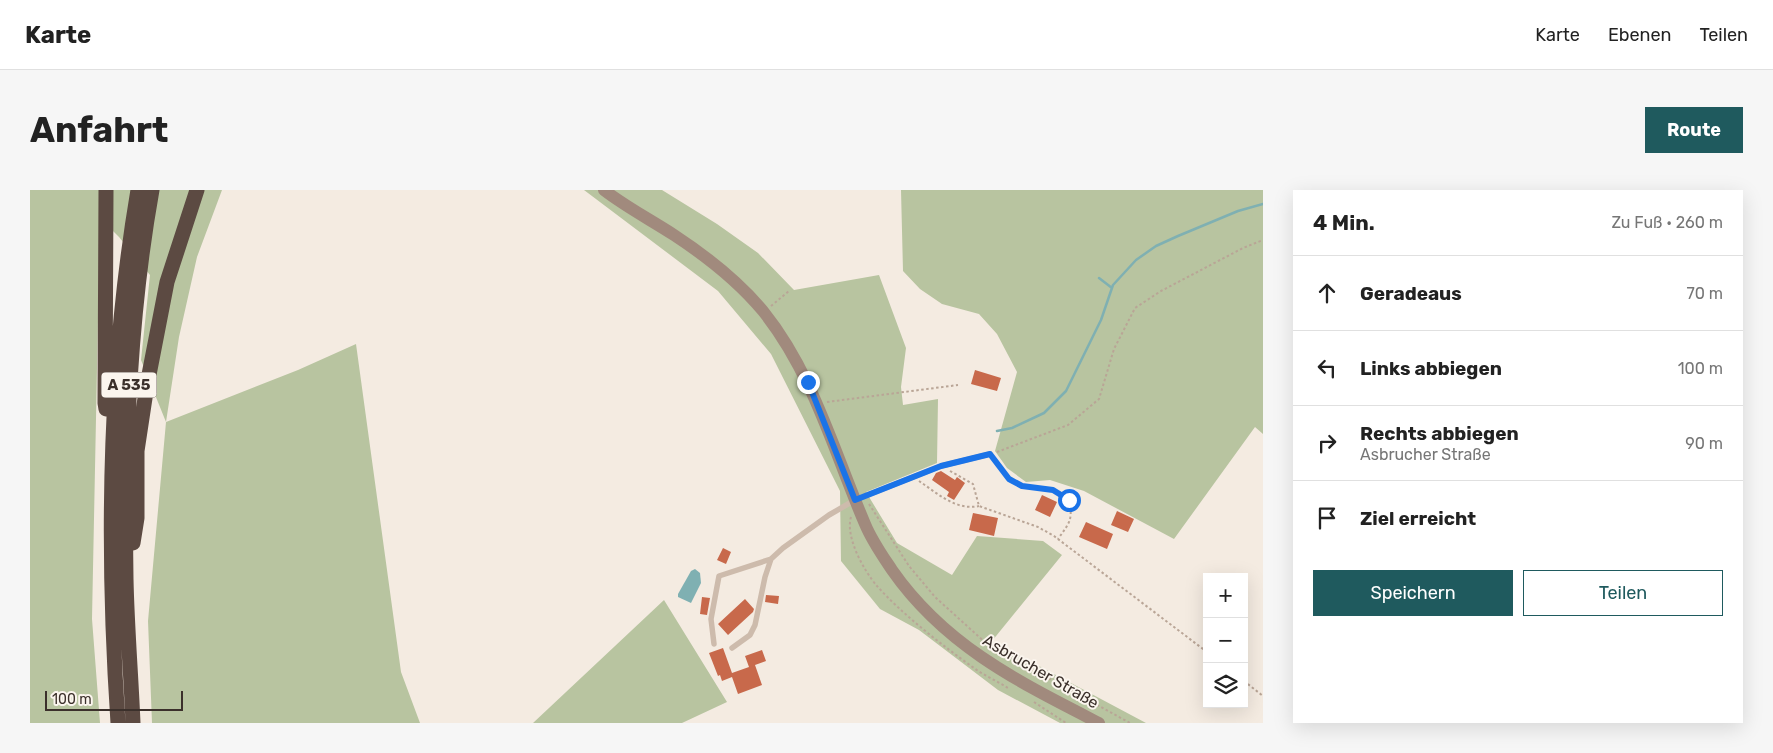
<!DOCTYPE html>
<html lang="de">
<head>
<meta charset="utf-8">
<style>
	:root { --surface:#fff; --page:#f6f6f6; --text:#222; --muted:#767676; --line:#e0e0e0; --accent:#1f5a5e }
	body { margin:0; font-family:Rubik,sans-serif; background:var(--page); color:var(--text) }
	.controls { position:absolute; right:15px; bottom:15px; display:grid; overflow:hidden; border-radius:0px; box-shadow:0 5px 20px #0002 }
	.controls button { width:45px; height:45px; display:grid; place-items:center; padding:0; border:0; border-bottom:1px solid var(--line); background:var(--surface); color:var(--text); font:25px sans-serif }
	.scale { position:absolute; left:15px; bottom:12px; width:138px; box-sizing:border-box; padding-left:5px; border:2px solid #3b302b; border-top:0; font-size:14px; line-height:18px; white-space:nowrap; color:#3b302b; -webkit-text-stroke:4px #fbf5ee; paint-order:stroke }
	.stop { position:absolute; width:15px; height:15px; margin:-11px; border:4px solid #1a73e8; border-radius:50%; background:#fff }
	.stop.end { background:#1a73e8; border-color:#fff; box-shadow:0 1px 5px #0008 }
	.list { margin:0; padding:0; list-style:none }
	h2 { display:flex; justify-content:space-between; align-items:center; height:65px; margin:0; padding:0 20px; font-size:21px }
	h2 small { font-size:16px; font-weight:400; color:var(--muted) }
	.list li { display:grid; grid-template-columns:32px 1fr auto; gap:15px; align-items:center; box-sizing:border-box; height:75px; padding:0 20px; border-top:1px solid var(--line) }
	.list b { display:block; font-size:19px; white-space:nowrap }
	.list p { margin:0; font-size:16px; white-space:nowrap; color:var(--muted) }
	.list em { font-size:16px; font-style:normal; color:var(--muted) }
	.actions { display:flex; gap:10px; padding:15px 20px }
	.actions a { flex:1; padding:11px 0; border:1px solid var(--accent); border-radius:0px; text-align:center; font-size:18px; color:var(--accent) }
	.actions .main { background:var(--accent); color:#fff }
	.icon { flex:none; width:28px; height:28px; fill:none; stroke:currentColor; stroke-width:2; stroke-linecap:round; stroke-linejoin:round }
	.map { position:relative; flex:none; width:1233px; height:533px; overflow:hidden; border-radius:0px }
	header { display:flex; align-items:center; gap:30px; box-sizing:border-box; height:70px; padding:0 25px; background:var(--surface); border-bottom:1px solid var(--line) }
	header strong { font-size:24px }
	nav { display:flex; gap:28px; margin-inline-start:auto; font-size:18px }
	.intro { display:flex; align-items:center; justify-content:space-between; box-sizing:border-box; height:120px; padding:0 30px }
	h1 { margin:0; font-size:35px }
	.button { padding:12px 22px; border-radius:0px; background:var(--accent); color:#fff; font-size:18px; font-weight:700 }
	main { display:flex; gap:30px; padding:0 30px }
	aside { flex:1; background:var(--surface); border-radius:0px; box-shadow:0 5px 20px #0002 }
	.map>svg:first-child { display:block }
</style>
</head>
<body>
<header>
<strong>Karte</strong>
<nav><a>Karte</a><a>Ebenen</a><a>Teilen</a></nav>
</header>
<div class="intro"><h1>Anfahrt</h1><a class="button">Route</a></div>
<main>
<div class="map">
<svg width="1233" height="533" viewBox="0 0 1233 533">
	<rect width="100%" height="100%" fill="#f4ebe1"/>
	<path fill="#b8c4a0" d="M0,0H192L167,67L149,147L136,232L268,180L326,154L371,482L390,533H122L118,431L136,232L111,170L120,85L89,47L70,28L62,429L70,533H0Z
		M554,0H632L687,34L728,63L764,100L849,85L876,158L871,197L873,215L908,209L907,273L836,302L867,353L922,385L947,346L1013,351L1032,365L962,451L1116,533H1030L968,500L889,440L850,419L811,371L810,301L741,164L688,101Z
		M871,0H1233V244L1225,237L1144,349L1054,301L1020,290L996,292L977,278L965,261L987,182L967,144L949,124L912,114L890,99L873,81Z
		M634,410L697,512L652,533H503Z"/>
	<path fill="#7fb0b2" d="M665,379L670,383L671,393L661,413L648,407V404L661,381Z"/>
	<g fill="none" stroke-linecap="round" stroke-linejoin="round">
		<path stroke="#7fb0b2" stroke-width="2.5" d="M1069,88L1082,98
			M967,241L982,238L1014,223L1036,201L1071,130L1083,95L1106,70L1126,56L1148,46L1208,21L1233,14"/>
	</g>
	<path fill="#c8694b" d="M945,180L971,188L967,201L941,194Z
		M911,281L925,290L927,287L935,293L924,310L917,306L919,302L902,290L906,283Z
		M1012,305L1027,312L1020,327L1005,320Z
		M1087,321L1104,329L1098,342L1081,335Z
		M943,323L968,328L964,346L939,340Z
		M1056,332L1083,344L1077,359L1049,347Z
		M693,358L701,362L696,374L687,370Z
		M736,405L749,406L748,414L735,412Z
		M672,407L680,408L677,425L670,424Z
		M715,409L724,419L723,422L698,445L688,434Z
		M693,458L702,483L719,477L715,466L732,460L736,471L725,475L732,495L708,504L702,487L692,491L690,485L688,486L679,463Z"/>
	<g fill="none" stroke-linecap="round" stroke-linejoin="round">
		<path stroke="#b9a596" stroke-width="2" stroke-dasharray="2.5 2.5" stroke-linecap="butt" d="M741,116L759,101
			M797,212L928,195
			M967,262L1038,235L1069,209L1084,159L1105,118L1131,101L1213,58L1233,50
			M965,270L979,289L992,296L1023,300L1039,310C1043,330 1040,332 1028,349
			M920,281L943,294L949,316L1008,337L1024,346L1177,462
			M889,291C907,303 926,321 949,316
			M839,314L879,376L905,407L958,455L1100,533
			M821,327C815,347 834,381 847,396C873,425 913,456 944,478C955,486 967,491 978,498
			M1214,491L1233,506
			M1004,512L1036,533"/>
		<path stroke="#cdbbac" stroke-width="5.5" d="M684,454L681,429L689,386L741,369
			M702,458L720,445L725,435L735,387L741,369L753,358L799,325L825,310L911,276L960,264"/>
		<path stroke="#a18a7d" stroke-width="12" d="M574,0C596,17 621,30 644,45C676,66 708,91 733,121C783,183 804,262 835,334C842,351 852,365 862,380C915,456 989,492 1069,533"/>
		<path stroke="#5c4a42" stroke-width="15" d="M76,0L75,213L76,219
			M103,353L107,328V261L117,195L137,92L167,0
			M88,533C76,355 78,176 108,0
			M103,533C101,485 97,437 96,389C94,259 99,128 122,0"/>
	</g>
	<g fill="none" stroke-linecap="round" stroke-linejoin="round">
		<path stroke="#1a73e8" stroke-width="6" d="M778,192L825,310L911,276L960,264L979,289L992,296L1023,300L1039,310"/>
	</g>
	<g text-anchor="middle" stroke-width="4" stroke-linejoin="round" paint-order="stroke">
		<rect fill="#fbf5ee" stroke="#756b66" stroke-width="1" x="71.5" y="182.5" width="55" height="25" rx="4"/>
		<g font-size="15" font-weight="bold" fill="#3b302b">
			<text x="99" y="200">A 535</text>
		</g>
		<g font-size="16" fill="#3b302b" stroke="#fbf5ee">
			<text transform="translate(1011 481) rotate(30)" y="6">Asbrucher Straße</text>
		</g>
	</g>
</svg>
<div class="controls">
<button>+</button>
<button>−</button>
<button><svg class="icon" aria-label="layers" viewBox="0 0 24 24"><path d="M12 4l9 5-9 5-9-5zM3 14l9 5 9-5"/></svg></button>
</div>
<div class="scale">100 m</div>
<div class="stop" style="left:1039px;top:310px"></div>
<div class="stop end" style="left:778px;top:192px"></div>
</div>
<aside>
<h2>4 Min.<small>Zu Fuß · 260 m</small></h2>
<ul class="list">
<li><svg class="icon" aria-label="ahead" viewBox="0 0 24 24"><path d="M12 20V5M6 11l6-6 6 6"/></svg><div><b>Geradeaus</b></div><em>70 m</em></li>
<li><svg class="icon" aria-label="left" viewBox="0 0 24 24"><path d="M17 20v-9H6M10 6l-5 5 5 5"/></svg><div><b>Links abbiegen</b></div><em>100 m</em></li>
<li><svg class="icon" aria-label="right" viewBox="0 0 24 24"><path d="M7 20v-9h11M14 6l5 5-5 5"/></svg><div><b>Rechts abbiegen</b><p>Asbrucher Straße</p></div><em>90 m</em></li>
<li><svg class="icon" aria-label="arrive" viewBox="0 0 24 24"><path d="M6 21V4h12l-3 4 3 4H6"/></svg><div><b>Ziel erreicht</b></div></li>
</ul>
<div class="actions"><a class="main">Speichern</a><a>Teilen</a></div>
</aside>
</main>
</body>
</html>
